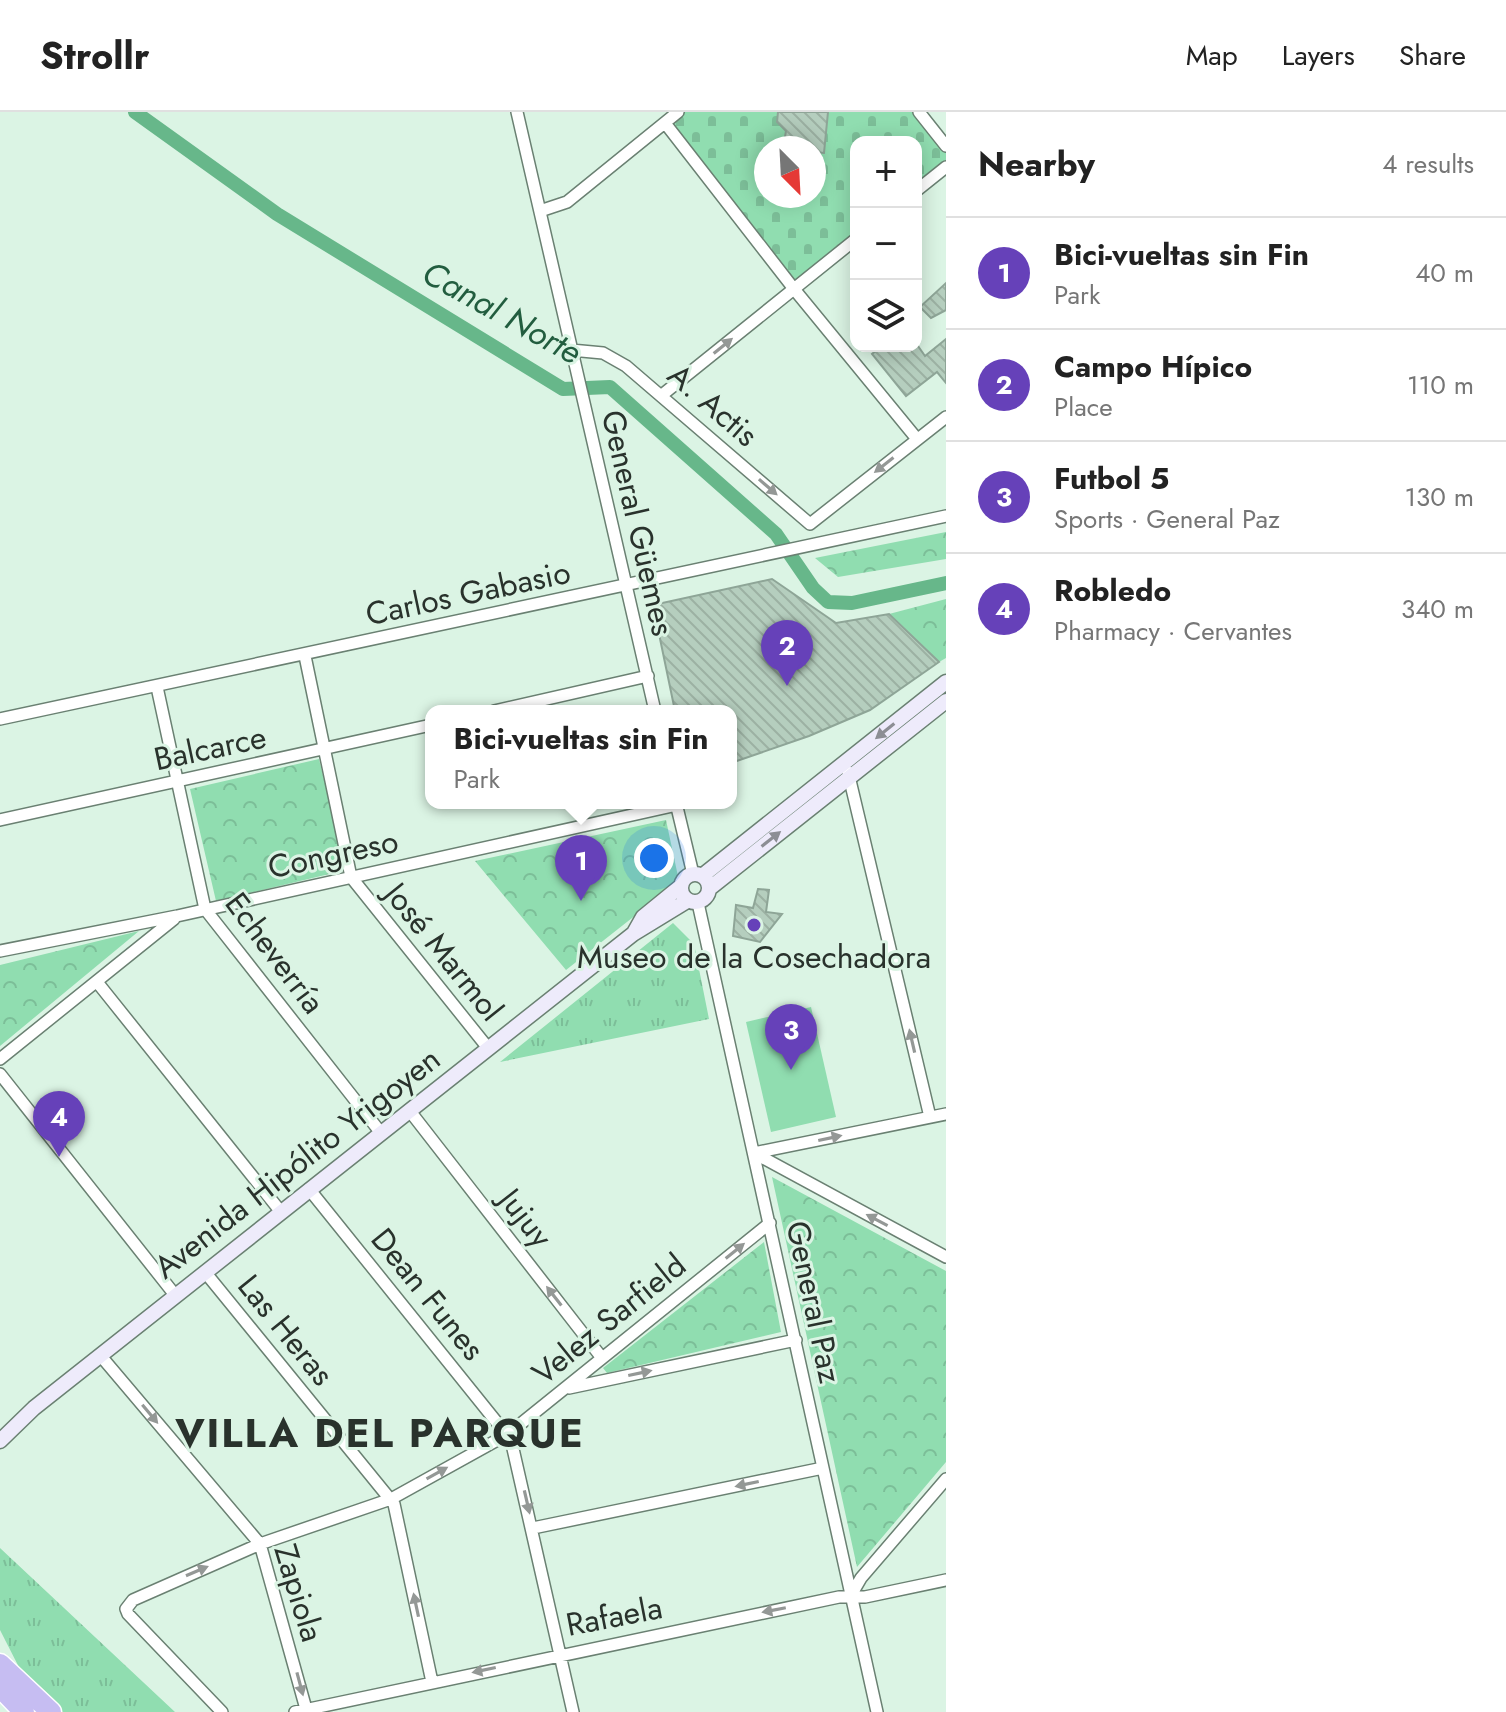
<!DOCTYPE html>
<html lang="en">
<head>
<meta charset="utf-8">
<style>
	:root { --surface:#fff; --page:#f6f6f6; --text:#222; --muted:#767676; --line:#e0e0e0; --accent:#6641b9 }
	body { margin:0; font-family:Jost,sans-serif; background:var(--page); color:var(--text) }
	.controls { position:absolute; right:24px; top:24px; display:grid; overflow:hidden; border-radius:16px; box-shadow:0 4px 20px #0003 }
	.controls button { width:72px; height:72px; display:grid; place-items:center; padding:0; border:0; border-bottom:2px solid var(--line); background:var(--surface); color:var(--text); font:40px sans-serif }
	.compass { position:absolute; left:754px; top:24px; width:72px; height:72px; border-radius:50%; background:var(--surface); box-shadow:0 4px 20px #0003; rotate:156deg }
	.you { position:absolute; left:654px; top:746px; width:28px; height:28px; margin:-20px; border:6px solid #fff; border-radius:50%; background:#1a73e8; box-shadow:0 0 0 12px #1a73e833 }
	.badge { display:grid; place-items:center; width:52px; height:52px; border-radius:50%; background:var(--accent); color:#fff; font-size:26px; font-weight:700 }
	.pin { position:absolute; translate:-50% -66px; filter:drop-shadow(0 2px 4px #0008) }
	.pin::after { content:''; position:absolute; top:42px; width:28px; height:24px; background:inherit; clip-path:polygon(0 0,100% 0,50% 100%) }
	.popup { position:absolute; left:425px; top:593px; width:312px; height:104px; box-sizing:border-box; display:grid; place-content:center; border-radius:16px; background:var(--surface); filter:drop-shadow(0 2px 6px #0005); font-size:26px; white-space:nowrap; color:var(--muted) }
	.popup b { font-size:30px; color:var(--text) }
	.popup::after { content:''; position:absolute; left:50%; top:100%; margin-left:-16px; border:16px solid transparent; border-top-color:var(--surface) }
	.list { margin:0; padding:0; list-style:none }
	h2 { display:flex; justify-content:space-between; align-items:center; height:104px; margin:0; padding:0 32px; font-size:34px }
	h2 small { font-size:26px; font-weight:400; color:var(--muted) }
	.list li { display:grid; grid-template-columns:52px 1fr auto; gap:24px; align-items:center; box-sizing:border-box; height:112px; padding:0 32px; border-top:2px solid var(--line) }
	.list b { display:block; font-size:30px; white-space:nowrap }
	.list p { margin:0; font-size:26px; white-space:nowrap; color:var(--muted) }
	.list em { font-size:26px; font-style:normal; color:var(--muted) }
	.icon { flex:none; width:44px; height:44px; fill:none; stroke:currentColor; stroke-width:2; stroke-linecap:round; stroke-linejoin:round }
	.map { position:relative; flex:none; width:946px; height:1600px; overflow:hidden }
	header { display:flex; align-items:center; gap:48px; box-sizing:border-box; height:112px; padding:0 40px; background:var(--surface); border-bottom:2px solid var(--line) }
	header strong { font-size:38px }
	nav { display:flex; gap:44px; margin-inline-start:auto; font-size:28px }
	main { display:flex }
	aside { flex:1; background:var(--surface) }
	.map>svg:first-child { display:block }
</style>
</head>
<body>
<header>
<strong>Strollr</strong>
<nav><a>Map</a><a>Layers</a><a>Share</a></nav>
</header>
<main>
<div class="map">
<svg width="946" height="1600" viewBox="0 0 946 1600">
	<defs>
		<pattern id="grass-tufts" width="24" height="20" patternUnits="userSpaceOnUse" patternTransform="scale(2)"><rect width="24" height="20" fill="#90ddb0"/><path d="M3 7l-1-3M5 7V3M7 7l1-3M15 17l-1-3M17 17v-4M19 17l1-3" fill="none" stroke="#7cbe98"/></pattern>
		<pattern id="cemetery-stones" width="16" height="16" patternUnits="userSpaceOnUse" patternTransform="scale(2)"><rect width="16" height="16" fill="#90ddb0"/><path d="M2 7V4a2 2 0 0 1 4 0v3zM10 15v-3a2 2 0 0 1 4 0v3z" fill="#7cbe98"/></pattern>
		<pattern id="park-crowns" width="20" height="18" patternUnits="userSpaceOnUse" patternTransform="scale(2)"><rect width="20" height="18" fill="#90ddb0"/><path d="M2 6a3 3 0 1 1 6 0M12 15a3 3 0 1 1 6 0" fill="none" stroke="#7cbe98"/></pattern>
		<pattern id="building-back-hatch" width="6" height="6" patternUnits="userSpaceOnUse" patternTransform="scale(2)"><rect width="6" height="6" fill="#b5cebe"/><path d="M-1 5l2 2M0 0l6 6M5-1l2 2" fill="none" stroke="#9cb1a3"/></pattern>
	</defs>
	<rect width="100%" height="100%" fill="#dbf4e4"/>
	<path fill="url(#grass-tufts)" d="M673,811L694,832L709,907L500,950Z
		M0,1436L175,1600H55L27,1571L0,1518Z"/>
	<path fill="url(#cemetery-stones)" fill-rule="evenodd" d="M678,0H919L946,34V55L916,79V30H856V127L794,177L665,11ZM766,36H814V84H766Z"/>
	<path fill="url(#park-crowns)" d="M946,420V447L838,465L815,446Z
		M946,487V546L939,550L889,502Z
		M319,647L346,758L216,789L190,677Z
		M666,708L679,769L566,858L475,749Z
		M139,819L0,934V853Z
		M772,1065L946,1159V1350L857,1455Z
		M764,1130L781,1220L607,1261L603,1256Z"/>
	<path fill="#90ddb0" d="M811,895L836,1005L771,1020L746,910Z"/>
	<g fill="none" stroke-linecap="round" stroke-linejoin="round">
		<path stroke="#67b78a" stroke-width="14" d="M135,0L277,102L563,277L610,275L776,422L813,476L828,490L852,491L946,471"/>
	</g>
	<path fill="url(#building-back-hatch)" stroke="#8ea597" stroke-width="2" d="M778,0H828L824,41L814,40V36H783L786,19L777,10Z
		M946,171V198L931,206L920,195Z
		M946,227V271L937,260L906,284L872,242L882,234H918L925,244Z
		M772,467L836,511L889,502L939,550L870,598L809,624L731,651V599H675L653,493Z
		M758,777L769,778L766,800L782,802L760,830L733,824L736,793L753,796Z"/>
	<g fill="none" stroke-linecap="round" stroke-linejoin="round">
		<g stroke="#6a8072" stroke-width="14">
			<path id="street" d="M517,0L655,599
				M919,0L946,34
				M665,11L794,177L917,327
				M916,79L946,55
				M540,99L567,90L678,0
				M571,238L603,241L626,254L810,412
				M662,283L856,127
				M810,412L946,305
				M305,544L351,765L488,936
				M157,575L205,797L381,1021
				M494,599L648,564
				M0,607L946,404
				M848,660L930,1005
				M676,691L693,762
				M0,708L431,613
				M698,791L877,1600
				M0,839L177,804L677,693
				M97,870L281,1100
				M0,947L174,807
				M0,962L175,1183
				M409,998L602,1246
				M754,1041L946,1145
				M754,1041L946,1002
				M309,1077L511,1328L573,1600
				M205,1160L394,1392L432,1570
				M100,1243L260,1432L306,1597
				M569,1276L796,1228
				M533,1416L823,1356
				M850,1485L861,1466L946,1367
				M222,1600L128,1502L126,1497L133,1488L260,1432L391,1387L508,1322L770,1111
				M295,1600L839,1485H865L946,1468"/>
		</g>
		<g stroke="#6a8072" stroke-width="17">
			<path id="secondary" d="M681 776a14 14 0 1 1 28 0a14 14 0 1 1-28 0Z
				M702,764L946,570
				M710,776L946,589
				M634,821L643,805L681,774
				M0,1329L34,1296L633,822L687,789"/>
		</g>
		<g stroke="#fff" stroke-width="23">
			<path id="highway" d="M0,1552L51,1600
				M0,1575L24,1600"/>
		</g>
		<use href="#street" stroke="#fff" stroke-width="11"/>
		<use href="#secondary" stroke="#eeebfb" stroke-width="14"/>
		<use href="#highway" stroke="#c6bdf2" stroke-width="20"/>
	</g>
	<defs><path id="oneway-solid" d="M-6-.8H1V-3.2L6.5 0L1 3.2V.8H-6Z" transform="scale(2)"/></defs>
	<g fill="#949896">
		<use href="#oneway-solid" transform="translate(723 234) rotate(-39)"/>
		<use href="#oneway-solid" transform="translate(884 353) rotate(142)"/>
		<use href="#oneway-solid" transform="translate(768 375) rotate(41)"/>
		<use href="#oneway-solid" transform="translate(912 929) rotate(-103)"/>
		<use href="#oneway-solid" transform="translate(830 1026) rotate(-12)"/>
		<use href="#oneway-solid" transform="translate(877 1108) rotate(-152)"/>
		<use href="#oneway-solid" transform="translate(735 1139) rotate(-39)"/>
		<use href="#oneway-solid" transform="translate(554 1184) rotate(-128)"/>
		<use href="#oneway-solid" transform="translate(640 1261) rotate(-12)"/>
		<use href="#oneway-solid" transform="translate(150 1302) rotate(50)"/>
		<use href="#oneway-solid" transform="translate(437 1361) rotate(-29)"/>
		<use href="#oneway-solid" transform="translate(747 1372) rotate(168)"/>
		<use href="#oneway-solid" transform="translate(527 1390) rotate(77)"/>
		<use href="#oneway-solid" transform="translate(197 1459) rotate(-23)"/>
		<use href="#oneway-solid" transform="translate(416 1493) rotate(-102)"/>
		<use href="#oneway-solid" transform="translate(774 1498) rotate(169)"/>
		<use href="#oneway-solid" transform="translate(484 1558) rotate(168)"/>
		<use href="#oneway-solid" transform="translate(300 1572) rotate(75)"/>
	</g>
	<g fill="#8c8e94">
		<use href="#oneway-solid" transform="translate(885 619) rotate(141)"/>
		<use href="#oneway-solid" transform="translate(771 727) rotate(-38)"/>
	</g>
	<circle fill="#6641b9" stroke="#dbf4e4" stroke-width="3" cx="754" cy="813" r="8"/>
	<g text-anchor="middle" stroke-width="6" stroke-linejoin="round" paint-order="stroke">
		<g font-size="32" fill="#29322c" stroke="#dbf4e4">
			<text transform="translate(713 293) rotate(41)" y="11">A. Actis</text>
			<text transform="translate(638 411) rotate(77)" y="11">General Güemes</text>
			<text transform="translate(468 481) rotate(-12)" y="11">Carlos Gabasio</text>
			<text transform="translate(210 636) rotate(-12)" y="11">Balcarce</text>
			<text transform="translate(333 742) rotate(-12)" y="11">Congreso</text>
			<text transform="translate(444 840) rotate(51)" y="11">José Marmol</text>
			<text transform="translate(275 841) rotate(53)" y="11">Echeverría</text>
			<text transform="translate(297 1051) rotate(-38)" y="11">Avenida Hipólito Yrigoyen</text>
			<text transform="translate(526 1106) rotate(52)" y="11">Jujuy</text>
			<text transform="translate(428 1182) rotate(51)" y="11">Dean Funes</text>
			<text transform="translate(814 1190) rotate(78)" y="11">General Paz</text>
			<text transform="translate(609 1207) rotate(-39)" y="11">Velez Sarfield</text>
			<text transform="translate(286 1218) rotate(51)" y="11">Las Heras</text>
			<text transform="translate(299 1481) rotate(73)" y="11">Zapiola</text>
			<text transform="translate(614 1504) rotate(-11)" y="11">Rafaela</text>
		</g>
		<g font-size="32" fill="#29322c" stroke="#dbf4e4">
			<text x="754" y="856">Museo de la Cosechadora</text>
		</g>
		<g font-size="34" font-style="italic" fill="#225d3f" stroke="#dbf4e4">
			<text transform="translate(502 200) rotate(29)" y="12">Canal Norte</text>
		</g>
		<g font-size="40" font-weight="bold" letter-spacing="2" fill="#29322c" stroke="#dbf4e4">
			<text x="380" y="1335">VILLA DEL PARQUE</text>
		</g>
	</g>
</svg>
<div class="controls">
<button>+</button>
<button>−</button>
<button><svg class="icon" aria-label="layers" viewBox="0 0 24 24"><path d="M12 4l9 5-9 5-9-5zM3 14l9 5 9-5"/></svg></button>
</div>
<svg class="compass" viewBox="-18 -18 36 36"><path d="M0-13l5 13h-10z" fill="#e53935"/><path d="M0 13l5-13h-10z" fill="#767676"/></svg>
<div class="you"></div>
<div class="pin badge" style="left:581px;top:789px">1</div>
<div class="popup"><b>Bici-vueltas sin Fin</b>Park</div>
<div class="pin badge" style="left:787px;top:574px">2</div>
<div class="pin badge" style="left:791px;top:958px">3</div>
<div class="pin badge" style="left:59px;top:1045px">4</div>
</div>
<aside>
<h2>Nearby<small>4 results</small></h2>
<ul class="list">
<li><span class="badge">1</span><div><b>Bici-vueltas sin Fin</b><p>Park</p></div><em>40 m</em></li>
<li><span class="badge">2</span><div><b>Campo Hípico</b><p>Place</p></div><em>110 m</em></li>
<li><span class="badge">3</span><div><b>Futbol 5</b><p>Sports · General Paz</p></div><em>130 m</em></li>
<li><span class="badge">4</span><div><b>Robledo</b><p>Pharmacy · Cervantes</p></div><em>340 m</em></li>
</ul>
</aside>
</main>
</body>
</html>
